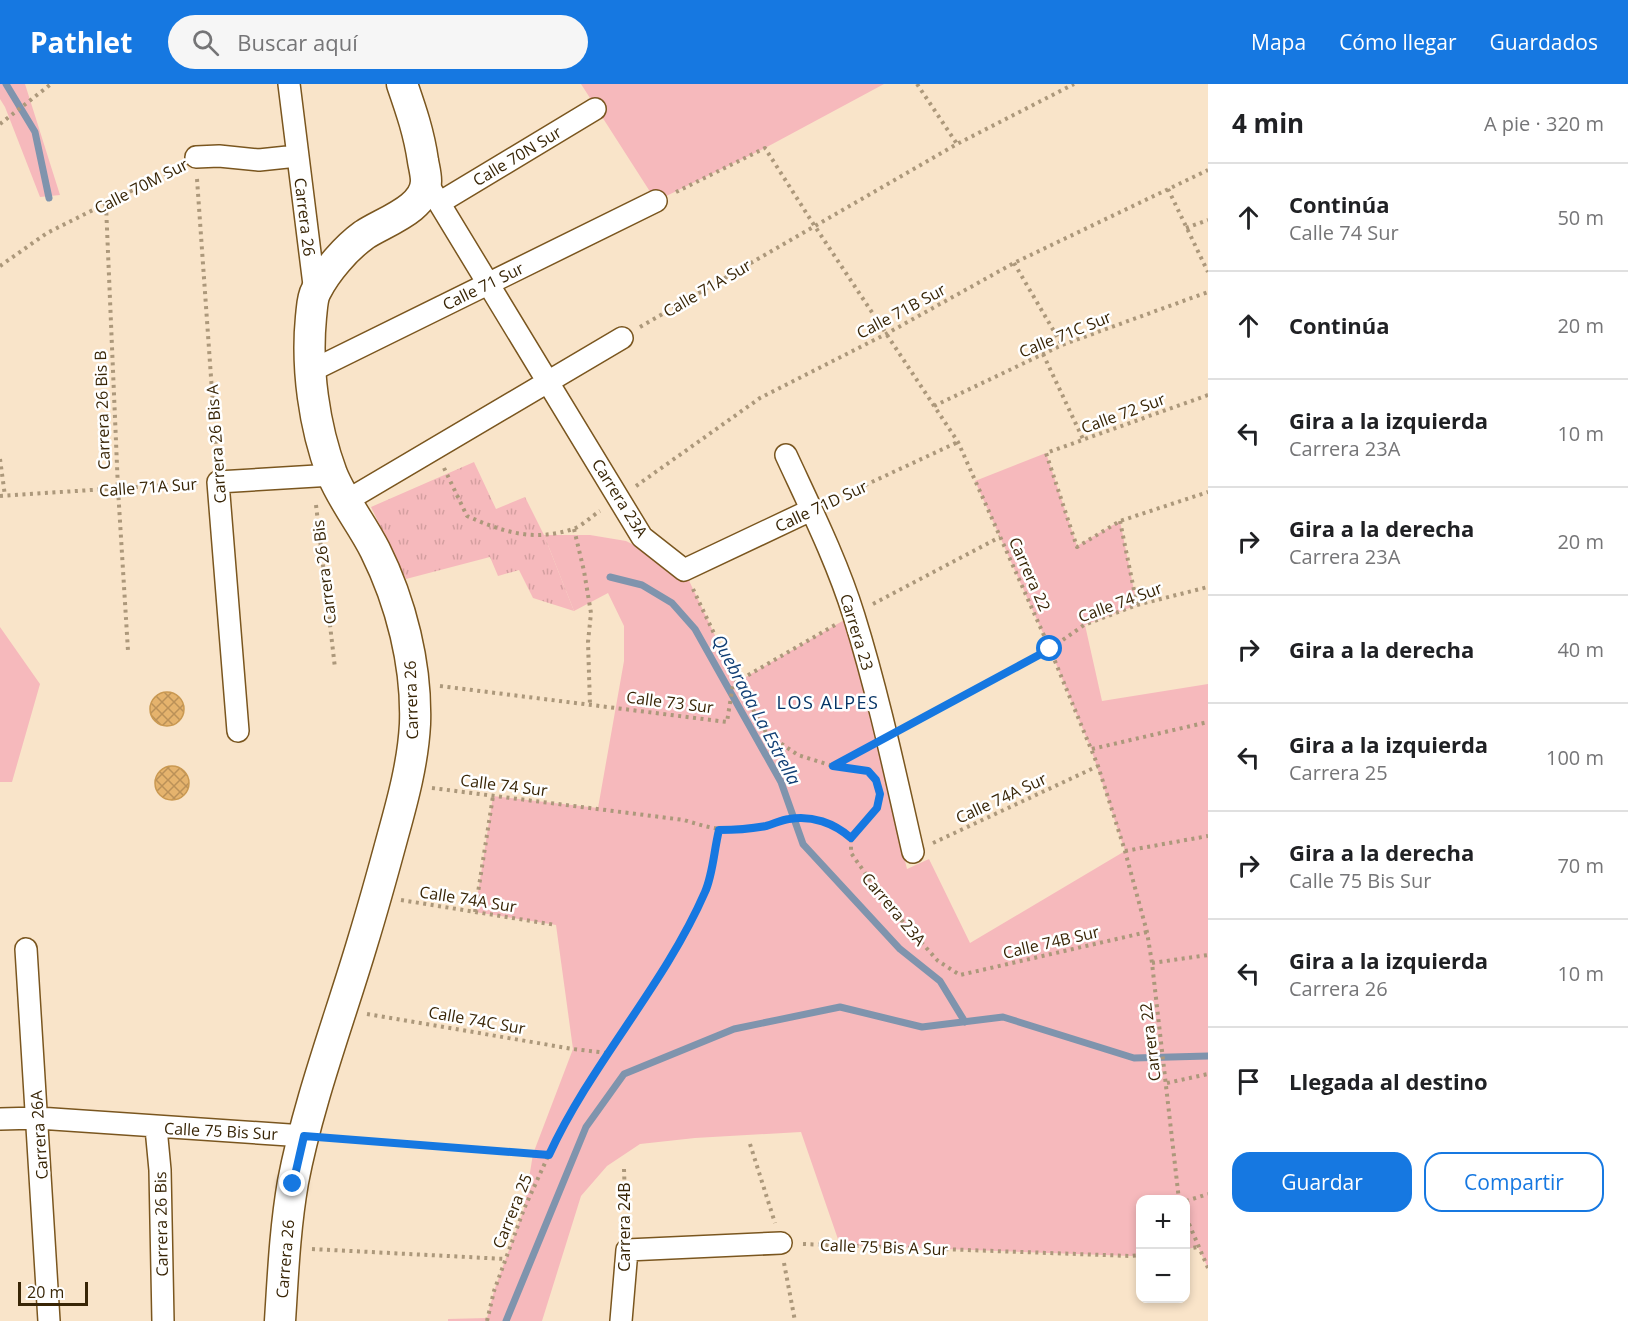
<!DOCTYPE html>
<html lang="es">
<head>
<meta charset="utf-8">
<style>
	:root { --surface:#fff; --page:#f6f6f6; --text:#202124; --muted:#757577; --line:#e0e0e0; --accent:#1678e1 }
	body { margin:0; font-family:"Open Sans",sans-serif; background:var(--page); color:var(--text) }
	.controls { position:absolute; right:18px; bottom:18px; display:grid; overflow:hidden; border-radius:12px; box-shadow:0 3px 9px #0003 }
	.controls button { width:54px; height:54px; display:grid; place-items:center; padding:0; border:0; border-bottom:2px solid var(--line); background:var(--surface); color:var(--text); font:30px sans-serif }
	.scale { position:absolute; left:18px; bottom:15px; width:70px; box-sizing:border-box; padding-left:6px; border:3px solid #382506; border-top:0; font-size:16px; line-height:21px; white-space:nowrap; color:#382506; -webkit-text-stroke:4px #fff; paint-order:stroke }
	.stop { position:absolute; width:18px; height:18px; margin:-14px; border:4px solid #1678e1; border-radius:50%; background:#fff }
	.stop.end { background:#1678e1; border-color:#fff; box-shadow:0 2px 6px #0008 }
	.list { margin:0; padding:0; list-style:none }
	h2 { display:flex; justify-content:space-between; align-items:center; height:78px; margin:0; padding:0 24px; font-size:26px }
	h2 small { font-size:20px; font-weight:400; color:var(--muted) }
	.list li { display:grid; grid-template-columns:39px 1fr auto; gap:18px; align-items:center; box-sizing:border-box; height:108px; padding:0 24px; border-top:2px solid var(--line) }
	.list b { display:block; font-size:22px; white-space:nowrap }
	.list p { margin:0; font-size:20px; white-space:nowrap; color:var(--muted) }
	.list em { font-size:20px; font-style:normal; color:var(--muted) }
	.actions { display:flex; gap:12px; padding:18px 24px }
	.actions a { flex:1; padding:14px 0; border:2px solid var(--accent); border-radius:18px; text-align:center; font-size:21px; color:var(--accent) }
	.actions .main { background:var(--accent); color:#fff }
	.icon { flex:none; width:33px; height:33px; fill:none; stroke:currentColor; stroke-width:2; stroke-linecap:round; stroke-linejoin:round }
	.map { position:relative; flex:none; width:1208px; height:1237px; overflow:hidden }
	header { display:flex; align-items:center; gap:36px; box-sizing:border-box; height:84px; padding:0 30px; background:var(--accent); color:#fff }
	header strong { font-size:28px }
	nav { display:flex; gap:33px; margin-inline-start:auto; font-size:21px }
	.search { width:420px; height:54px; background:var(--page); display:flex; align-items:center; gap:15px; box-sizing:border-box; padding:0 21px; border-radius:33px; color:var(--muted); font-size:22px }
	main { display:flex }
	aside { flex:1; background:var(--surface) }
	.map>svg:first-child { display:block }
</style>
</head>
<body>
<header>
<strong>Pathlet</strong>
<div class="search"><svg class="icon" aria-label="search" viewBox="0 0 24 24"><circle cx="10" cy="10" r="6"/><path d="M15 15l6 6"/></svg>Buscar aquí</div>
<nav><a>Mapa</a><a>Cómo llegar</a><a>Guardados</a></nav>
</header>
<main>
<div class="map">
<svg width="1208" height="1237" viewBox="0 0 1208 1237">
	<defs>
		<pattern id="park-tufts" width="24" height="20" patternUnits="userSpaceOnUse" patternTransform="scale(1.5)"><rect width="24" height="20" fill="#f6b9bc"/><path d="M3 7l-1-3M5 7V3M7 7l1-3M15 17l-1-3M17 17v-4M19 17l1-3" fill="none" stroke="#d49fa0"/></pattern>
		<pattern id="building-cross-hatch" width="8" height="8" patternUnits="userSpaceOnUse" patternTransform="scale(1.5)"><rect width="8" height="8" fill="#e5b36d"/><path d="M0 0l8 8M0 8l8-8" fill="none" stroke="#bb9158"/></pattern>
	</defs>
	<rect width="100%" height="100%" fill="#f9e4c9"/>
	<path fill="#f6b9bc" d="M0,0H25L60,111L40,113L5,23L0,15Z
		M581,0H884L765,64L656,117Z
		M1046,369L1077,462L1120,437L1137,521L1085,541L1102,617L1208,600V1184L1198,1163L1186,1165V1116H1140V1171L1131,1172L840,1161L801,1048L695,1054L640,1060L607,1082L581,1112L542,1237H448V1235L487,1234L494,1207L524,1125L533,1070L573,965L556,841L475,828L493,712L598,724L624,577V542L608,509L574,527L544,451H590L626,457L684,486L737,598L846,535L907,785L929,775L970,859L1125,767L1091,665L1050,565L975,397Z
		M0,543L40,600L12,698H0Z"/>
	<path fill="url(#park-tufts)" d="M474,378L496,425L525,413L544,451L574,527L533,514L519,486L498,492L490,473L406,495L371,423Z"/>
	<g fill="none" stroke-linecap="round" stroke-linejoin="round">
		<path stroke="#7f94ad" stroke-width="7" d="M6,0L35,48L49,114
			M610,493L642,501L672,519L695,545L781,698L803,760L900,865L940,897L965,938
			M506,1237L586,1043L624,990L734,945L840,923L922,943L1003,933L1134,974L1208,972"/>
	</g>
	<path fill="url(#building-cross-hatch)" stroke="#ca9952" stroke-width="1.5" d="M150 625a17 17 0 1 1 34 0a17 17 0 1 1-34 0Z
		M155 699a17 17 0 1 1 34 0a17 17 0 1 1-34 0Z"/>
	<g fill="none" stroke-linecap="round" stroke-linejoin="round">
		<g stroke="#7a561f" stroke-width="24">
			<path id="street" d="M289,0L315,209
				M196,73L219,72L259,76L297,72
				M427,99L642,453L684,486L811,426
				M439,119L595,25
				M311,287L656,117
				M786,371C810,423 837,477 854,532C878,609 895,689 913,768
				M346,417L622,254
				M238,647L218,398L333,391
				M26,865L49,1237
				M0,1035L38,1034L304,1052
				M156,1044L160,1086L163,1237
				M621,1237L627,1166L781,1159"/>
		</g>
		<g stroke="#7a561f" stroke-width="33">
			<path id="secondary" d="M280,1237C283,1190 285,1144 293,1098C308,1019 339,937 362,860C373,824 383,788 393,751C403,715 413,678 415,640C417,581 401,518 375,466C362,440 343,417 332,390C314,342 306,284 311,233C312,225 312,214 316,207C326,187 346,164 364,151C383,138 426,125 426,97C426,90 424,83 423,77C419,49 411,26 402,0"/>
		</g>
		<path stroke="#ac987b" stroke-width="4" stroke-dasharray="3 4.5" stroke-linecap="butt" d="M917,0L957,60
			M0,40L51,0
			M197,95L217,378
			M1168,105L1208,188
			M676,108L765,64L814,141L958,358L1050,565L1098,682L1125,767L1147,848L1152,879L1179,1116
			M106,121L118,405L128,567
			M1186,144L1208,136
			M1014,179L1062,261
			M0,182L47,149L177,84
			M640,243L957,60L1074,0
			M1043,270L1083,355
			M1208,311L1046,369L1077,463L1120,437L1208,408
			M934,322L1062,261L1208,208
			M0,375L5,412
			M444,384L467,432C503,448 533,458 573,445C582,442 592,432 600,427
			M636,402L760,314L886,250L1014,179L1208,86
			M0,412L198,399
			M831,417L958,358
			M316,421L335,584
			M1120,437L1137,521
			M574,445L584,487L591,529L588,558L590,621
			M693,505L737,598L767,650L798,671L833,682L868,687L871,691
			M873,520L1000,453
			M440,602L727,638L733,600L835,541
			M906,644L1050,565L1084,541L1137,521L1208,503
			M1092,665L1208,638
			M835,681L868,664
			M432,704L684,736C703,742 720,747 740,746C784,743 809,717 851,754
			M878,720L877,724L851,754V769L887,820L938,877L960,891L1147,848
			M933,759L1098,682
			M1125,767L1208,752
			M401,816L556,841
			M475,828L493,712
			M1152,879L1208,871
			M367,930L573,965L607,969
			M1167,999L1208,990
			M328,1054L549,1071
			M750,1060L775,1139
			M624,1085L626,1144
			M1186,1117L1208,1110
			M1186,1133L1208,1184
			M803,1160L1131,1172L1140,1171
			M312,1165L506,1175
			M1186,1165L1198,1163
			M784,1179L795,1237
			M487,1237L494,1207L524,1125L555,1057L601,977L670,877L706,806L719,746"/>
		<use href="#street" stroke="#fff" stroke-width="21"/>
		<use href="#secondary" stroke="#fff" stroke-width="30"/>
	</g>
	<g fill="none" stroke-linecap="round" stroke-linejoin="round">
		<path stroke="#1678e1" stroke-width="8" d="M293,1100L304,1052L549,1071C592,978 664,902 705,808C713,790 714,766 719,746C735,746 750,745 766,742C774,740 781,736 789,735C812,731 834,739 851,754L877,724L880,710L876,696L868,687L833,682L1050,565"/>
	</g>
	<g text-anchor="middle" stroke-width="5" stroke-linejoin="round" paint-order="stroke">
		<g font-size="16" fill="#382506" stroke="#fff">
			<text transform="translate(517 72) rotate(-31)" y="6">Calle 70N Sur</text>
			<text transform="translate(141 102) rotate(-27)" y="6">Calle 70M Sur</text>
			<text transform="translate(305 133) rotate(83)" y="6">Carrera 26</text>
			<text transform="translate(483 202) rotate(-26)" y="6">Calle 71 Sur</text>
			<text transform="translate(707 204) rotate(-30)" y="6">Calle 71A Sur</text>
			<text transform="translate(901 227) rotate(-28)" y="6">Calle 71B Sur</text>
			<text transform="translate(1065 250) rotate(-22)" y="6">Calle 71C Sur</text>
			<text transform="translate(102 326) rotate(-92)" y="6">Carrera 26 Bis B</text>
			<text transform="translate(1123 329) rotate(-20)" y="6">Calle 72 Sur</text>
			<text transform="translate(216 360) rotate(-94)" y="6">Carrera 26 Bis A</text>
			<text transform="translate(148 403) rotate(-4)" y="6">Calle 71A Sur</text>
			<text transform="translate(620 414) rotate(58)" y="6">Carrera 23A</text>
			<text transform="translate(821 422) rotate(-25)" y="6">Calle 71D Sur</text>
			<text transform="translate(324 488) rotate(-97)" y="6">Carrera 26 Bis</text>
			<text transform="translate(1030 490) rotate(66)" y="6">Carrera 22</text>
			<text transform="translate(1120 518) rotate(-20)" y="6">Calle 74 Sur</text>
			<text transform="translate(857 548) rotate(73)" y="6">Carrera 23</text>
			<text transform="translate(411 616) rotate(-92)" y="6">Carrera 26</text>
			<text transform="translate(670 618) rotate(7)" y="6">Calle 73 Sur</text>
			<text transform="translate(504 701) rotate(7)" y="6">Calle 74 Sur</text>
			<text transform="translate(1001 714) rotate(-25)" y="6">Calle 74A Sur</text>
			<text transform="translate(468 815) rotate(9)" y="6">Calle 74A Sur</text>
			<text transform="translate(894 825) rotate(50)" y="6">Carrera 23A</text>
			<text transform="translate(1051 858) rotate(-13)" y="6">Calle 74B Sur</text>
			<text transform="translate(477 936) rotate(10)" y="6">Calle 74C Sur</text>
			<text transform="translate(1150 958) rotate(-97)" y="6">Carrera 22</text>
			<text transform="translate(221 1047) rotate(3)" y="6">Calle 75 Bis Sur</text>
			<text transform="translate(39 1051) rotate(-94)" y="6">Carrera 26A</text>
			<text transform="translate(512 1127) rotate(-68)" y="6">Carrera 25</text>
			<text transform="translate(161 1140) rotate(-91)" y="6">Carrera 26 Bis</text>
			<text transform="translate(624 1143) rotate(-90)" y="6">Carrera 24B</text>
			<text transform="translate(884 1163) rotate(2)" y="6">Calle 75 Bis A Sur</text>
			<text transform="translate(285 1175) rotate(-85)" y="6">Carrera 26</text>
		</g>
		<g font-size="18" letter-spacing="1.5" fill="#053365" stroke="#fff">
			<text x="828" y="625">LOS ALPES</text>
		</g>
		<g font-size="18" font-style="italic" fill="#124076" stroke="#fff">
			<text transform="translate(756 626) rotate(62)" y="6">Quebrada La Estrella</text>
		</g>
	</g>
</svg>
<div class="controls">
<button>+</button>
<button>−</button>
</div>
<div class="scale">20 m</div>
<div class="stop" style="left:1050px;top:565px"></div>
<div class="stop end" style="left:293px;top:1100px"></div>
</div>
<aside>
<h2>4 min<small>A pie · 320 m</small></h2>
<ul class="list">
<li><svg class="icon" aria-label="ahead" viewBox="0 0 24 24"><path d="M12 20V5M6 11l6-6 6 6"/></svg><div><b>Continúa</b><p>Calle 74 Sur</p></div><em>50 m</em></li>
<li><svg class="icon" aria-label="ahead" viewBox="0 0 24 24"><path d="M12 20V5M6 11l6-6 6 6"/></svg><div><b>Continúa</b></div><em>20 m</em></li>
<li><svg class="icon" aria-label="left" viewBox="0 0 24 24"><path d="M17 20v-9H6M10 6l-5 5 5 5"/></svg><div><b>Gira a la izquierda</b><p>Carrera 23A</p></div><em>10 m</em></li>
<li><svg class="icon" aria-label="right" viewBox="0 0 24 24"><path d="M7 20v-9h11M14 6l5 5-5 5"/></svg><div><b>Gira a la derecha</b><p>Carrera 23A</p></div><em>20 m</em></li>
<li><svg class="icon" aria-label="right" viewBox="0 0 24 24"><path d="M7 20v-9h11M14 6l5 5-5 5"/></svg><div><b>Gira a la derecha</b></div><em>40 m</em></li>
<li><svg class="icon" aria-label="left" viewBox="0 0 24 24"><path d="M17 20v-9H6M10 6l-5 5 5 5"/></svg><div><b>Gira a la izquierda</b><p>Carrera 25</p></div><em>100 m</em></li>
<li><svg class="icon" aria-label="right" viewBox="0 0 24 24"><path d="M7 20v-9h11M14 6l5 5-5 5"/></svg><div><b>Gira a la derecha</b><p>Calle 75 Bis Sur</p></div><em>70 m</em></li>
<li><svg class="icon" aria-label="left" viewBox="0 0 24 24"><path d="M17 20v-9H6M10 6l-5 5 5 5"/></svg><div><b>Gira a la izquierda</b><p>Carrera 26</p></div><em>10 m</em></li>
<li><svg class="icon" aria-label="arrive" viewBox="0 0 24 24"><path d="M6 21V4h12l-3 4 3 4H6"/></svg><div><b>Llegada al destino</b></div></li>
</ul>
<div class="actions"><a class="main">Guardar</a><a>Compartir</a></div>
</aside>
</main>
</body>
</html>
